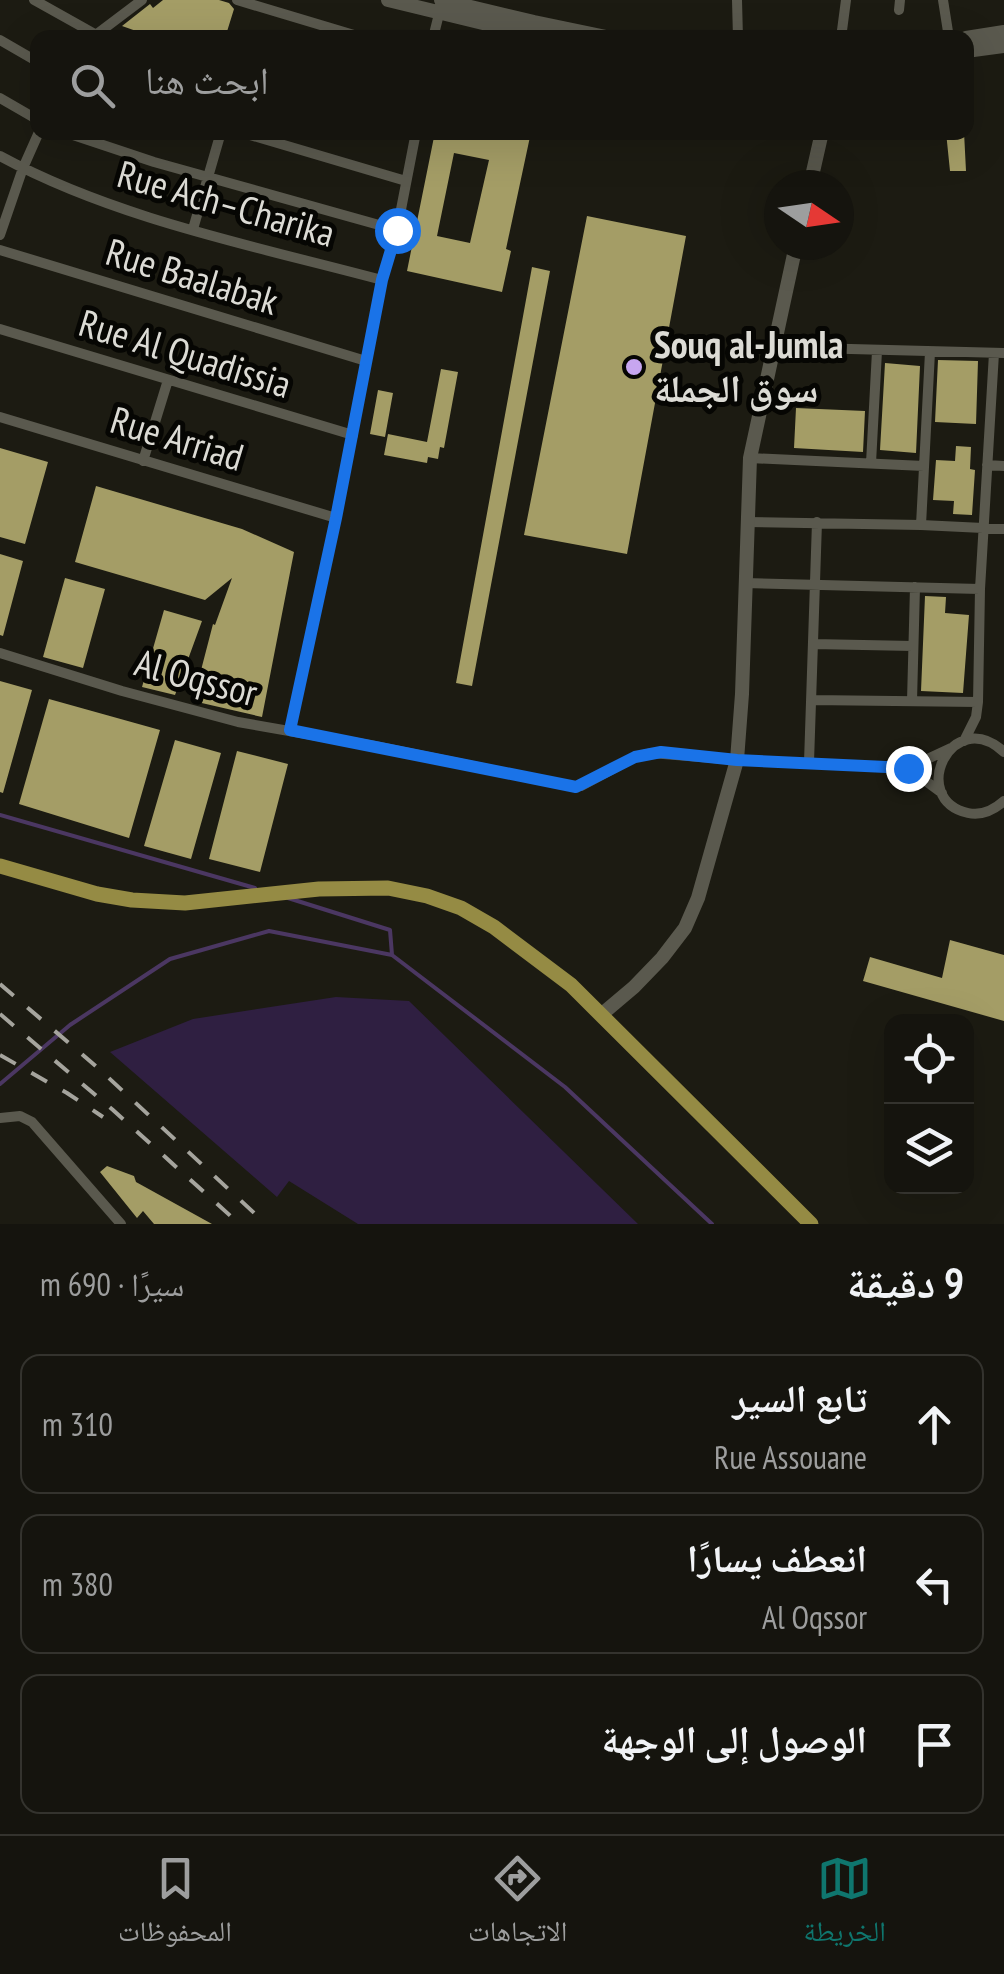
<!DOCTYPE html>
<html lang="ar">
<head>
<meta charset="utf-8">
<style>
	:root { --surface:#15140e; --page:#1e1d17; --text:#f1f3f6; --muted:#9d9e9e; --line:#34332e; --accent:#0f766e }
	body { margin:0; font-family:"PT Sans Narrow","Noto Naskh Arabic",sans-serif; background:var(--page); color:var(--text); direction:rtl }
	.controls { position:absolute; right:30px; bottom:30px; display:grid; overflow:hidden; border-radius:20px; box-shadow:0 10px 40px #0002 }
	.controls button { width:90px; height:90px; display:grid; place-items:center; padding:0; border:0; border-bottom:2px solid var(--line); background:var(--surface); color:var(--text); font:50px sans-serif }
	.compass { position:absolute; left:764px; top:170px; width:90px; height:90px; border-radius:50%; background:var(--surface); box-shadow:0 10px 40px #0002; rotate:103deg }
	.stop { position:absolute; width:30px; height:30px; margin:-22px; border:8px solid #1a73e8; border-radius:50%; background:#fff }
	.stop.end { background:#1a73e8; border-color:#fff; box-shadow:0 2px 10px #0008 }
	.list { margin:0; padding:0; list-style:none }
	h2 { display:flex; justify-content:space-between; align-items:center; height:130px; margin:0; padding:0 40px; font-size:42px }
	h2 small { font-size:32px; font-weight:400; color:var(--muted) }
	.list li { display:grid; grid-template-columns:65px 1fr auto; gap:30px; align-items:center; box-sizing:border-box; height:140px; margin:0 20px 20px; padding:0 20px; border:2px solid var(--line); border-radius:20px }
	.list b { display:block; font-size:38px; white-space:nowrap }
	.list p { margin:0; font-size:32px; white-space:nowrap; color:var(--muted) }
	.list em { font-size:32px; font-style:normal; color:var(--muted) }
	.icon { flex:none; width:55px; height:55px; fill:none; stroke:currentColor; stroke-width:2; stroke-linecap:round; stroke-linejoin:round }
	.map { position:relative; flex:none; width:1004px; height:1224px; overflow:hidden; direction:ltr }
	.search { position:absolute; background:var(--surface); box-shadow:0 10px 40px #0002; left:30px; right:30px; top:30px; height:110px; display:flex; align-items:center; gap:25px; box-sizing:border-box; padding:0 35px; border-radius:20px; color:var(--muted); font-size:38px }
	.sheet { height:610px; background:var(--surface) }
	nav { display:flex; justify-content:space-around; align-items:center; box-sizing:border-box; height:140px; border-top:2px solid var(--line); background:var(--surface); font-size:28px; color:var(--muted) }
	nav a { display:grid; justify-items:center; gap:5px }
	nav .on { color:var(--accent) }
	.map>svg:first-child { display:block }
</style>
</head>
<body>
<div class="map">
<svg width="1004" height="1224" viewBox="0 0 1004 1224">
	<rect width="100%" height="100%" fill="#1c1b12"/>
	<path fill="#2f1f41" d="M336,997L409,1001L638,1224H358L289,1181L277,1197L110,1052L193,1019Z"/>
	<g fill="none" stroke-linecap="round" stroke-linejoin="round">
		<path stroke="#4b3762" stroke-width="4" d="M0,815L255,888
			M288,898L390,930L392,955L565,1087L712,1224
			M0,1084L70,1025L170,959L269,931L392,955"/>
	</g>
	<path fill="#a49d66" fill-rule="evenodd" d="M163,0H219L229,3L234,9L225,38H156L122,26L150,4L153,8Z
		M435,132H531L506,249L511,251L502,292L407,271ZM454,153L489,160L470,243L437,236Z
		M946,132H964L966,171H950Z
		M587,216L686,236L627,554L524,535Z
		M532,267L550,271L472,686L456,683Z
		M938,360L978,361L976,424L935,422Z
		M885,363L920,366L916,453L880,450Z
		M441,369L458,372L444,448L440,447L438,459L428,457L427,463L384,455L388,434L427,442Z
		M378,390L393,393L385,437L370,434Z
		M796,408L865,411L863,452L794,448Z
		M956,446L971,447L970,469L975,470L972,515L953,514L954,501L933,500L936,460L955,461Z
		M0,448L48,462L25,544L0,537Z
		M96,486L242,529L294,552L262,717L193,701L213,624L215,625L232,578L205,600L75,562Z
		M0,554L23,561L3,636L0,635Z
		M65,578L105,589L83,668L43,657Z
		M925,596L946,597L945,613L969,615L963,693L921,691Z
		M164,610L202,621L175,695L142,687Z
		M0,681L32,690L3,793L0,792Z
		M49,699L160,730L129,838L19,804Z
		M175,740L221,753L191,859L144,846Z
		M237,751L288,764L260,872L209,859Z
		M950,940L1004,955V1021L863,981L870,957L942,978Z
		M107,1166L134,1176L136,1182L212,1224H154L143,1211L137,1218L100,1172Z"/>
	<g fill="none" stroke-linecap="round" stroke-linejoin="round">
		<path stroke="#5a594e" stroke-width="10" d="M34,0L102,38
			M237,0L364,38
			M737,0L738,38
			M943,0L949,38
			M899,10L900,0
			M93,37L142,0
			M433,38L441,6
			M841,38L846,0
			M0,40L38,62
			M0,98L38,120
			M64,132L154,162L397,230
			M240,132L406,181
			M0,156C116,219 255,246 382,280
			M193,229L221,132
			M0,235L23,168L39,132
			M0,250L366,361
			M0,329L353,435
			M774,347L1004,353
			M0,417L336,518
			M750,458L924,466
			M143,461L168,380
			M871,463L877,351
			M987,465L1004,466
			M746,522L921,525L1004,529
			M921,525L930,352
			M744,583L980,589
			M813,644L913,646
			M0,653L122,691L238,722L375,746L571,786H581L635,757L651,753L737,760L908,768L951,748
			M811,700L978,702
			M912,701L915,587
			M290,730L336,518L382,280L397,230L416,132
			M964,741L976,717L978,702L980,589L994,353
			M1004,752C952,704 907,799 968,813C982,816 994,810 1004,801
			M809,762L817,522
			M908,768L942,793
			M0,1118L20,1116L32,1122L121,1224"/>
		<path stroke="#5a594e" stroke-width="14" d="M388,0L545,38
			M441,0L534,22L611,38
			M966,38L1004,32
			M966,51L1004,46
			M810,185L822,132
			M602,1014L634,987L662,958L685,928L698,898L737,760L742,694L750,458L796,245"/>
		<path stroke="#958b44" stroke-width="15" d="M0,866L97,894L132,900L185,903L319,889L388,888L427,896L461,908L494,927L571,985L811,1224"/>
		<path stroke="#a5a49d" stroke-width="4" stroke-dasharray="18 18" stroke-linecap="butt" d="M0,984L98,1068L266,1224
			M0,1014L113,1110L235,1220
			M0,1055L67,1093L103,1117"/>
	</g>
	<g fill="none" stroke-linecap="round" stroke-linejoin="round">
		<path stroke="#1a73e8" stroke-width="12" d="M397,230L382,280L336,518L290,730L576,787L635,757L661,752L737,760L908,768"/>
	</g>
	<circle fill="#c7a6f0" stroke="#060603" stroke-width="4" cx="634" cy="367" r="10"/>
	<g text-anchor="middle" stroke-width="10" stroke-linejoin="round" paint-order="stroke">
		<g font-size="38" fill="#dcdbd5" stroke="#060603">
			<text transform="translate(226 204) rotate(16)" y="13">Rue Ach–Charika</text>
			<text transform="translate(192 277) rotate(17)" y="13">Rue Baalabak</text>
			<text transform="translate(185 354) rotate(17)" y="13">Rue Al Quadissia</text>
			<text transform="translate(177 439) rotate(17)" y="13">Rue Arriad</text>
			<text transform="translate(196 678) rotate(15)" y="13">Al Oqssor</text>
		</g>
		<g font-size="38" font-weight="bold" fill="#dcdbd5" stroke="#060603" text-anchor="start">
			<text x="654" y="358">Souq al-Jumla<tspan x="654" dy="44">سوق الجملة</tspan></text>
		</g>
	</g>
</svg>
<div class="controls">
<button><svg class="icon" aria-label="locate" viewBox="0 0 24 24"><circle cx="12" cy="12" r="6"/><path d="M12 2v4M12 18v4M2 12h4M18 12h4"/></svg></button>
<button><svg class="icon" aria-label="layers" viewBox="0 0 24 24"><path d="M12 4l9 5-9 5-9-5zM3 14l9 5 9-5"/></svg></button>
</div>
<svg class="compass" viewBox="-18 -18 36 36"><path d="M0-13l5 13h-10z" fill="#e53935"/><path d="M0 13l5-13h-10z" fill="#9d9e9e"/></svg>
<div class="stop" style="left:397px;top:230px"></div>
<div class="stop end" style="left:908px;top:768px"></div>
<div class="search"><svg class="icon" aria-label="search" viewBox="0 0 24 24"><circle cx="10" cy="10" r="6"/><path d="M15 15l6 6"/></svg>ابحث هنا</div>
</div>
<section class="sheet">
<h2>9 دقيقة<small>سيرًا · 690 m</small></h2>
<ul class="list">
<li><svg class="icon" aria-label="ahead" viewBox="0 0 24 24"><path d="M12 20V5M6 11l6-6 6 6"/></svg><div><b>تابع السير</b><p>Rue Assouane</p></div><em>310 m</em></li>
<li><svg class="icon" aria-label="left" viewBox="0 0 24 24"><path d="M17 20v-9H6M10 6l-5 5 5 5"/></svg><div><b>انعطف يسارًا</b><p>Al Oqssor</p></div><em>380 m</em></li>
<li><svg class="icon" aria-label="arrive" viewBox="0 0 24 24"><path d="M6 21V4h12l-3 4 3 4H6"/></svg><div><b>الوصول إلى الوجهة</b></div></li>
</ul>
</section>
<nav>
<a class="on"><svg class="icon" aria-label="map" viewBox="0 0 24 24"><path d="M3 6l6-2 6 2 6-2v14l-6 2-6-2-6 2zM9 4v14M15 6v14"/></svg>الخريطة</a>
<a><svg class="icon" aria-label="directions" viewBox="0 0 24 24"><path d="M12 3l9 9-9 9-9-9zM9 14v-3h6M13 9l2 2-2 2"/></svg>الاتجاهات</a>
<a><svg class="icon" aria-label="saved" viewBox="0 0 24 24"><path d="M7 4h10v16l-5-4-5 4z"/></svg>المحفوظات</a>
</nav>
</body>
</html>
